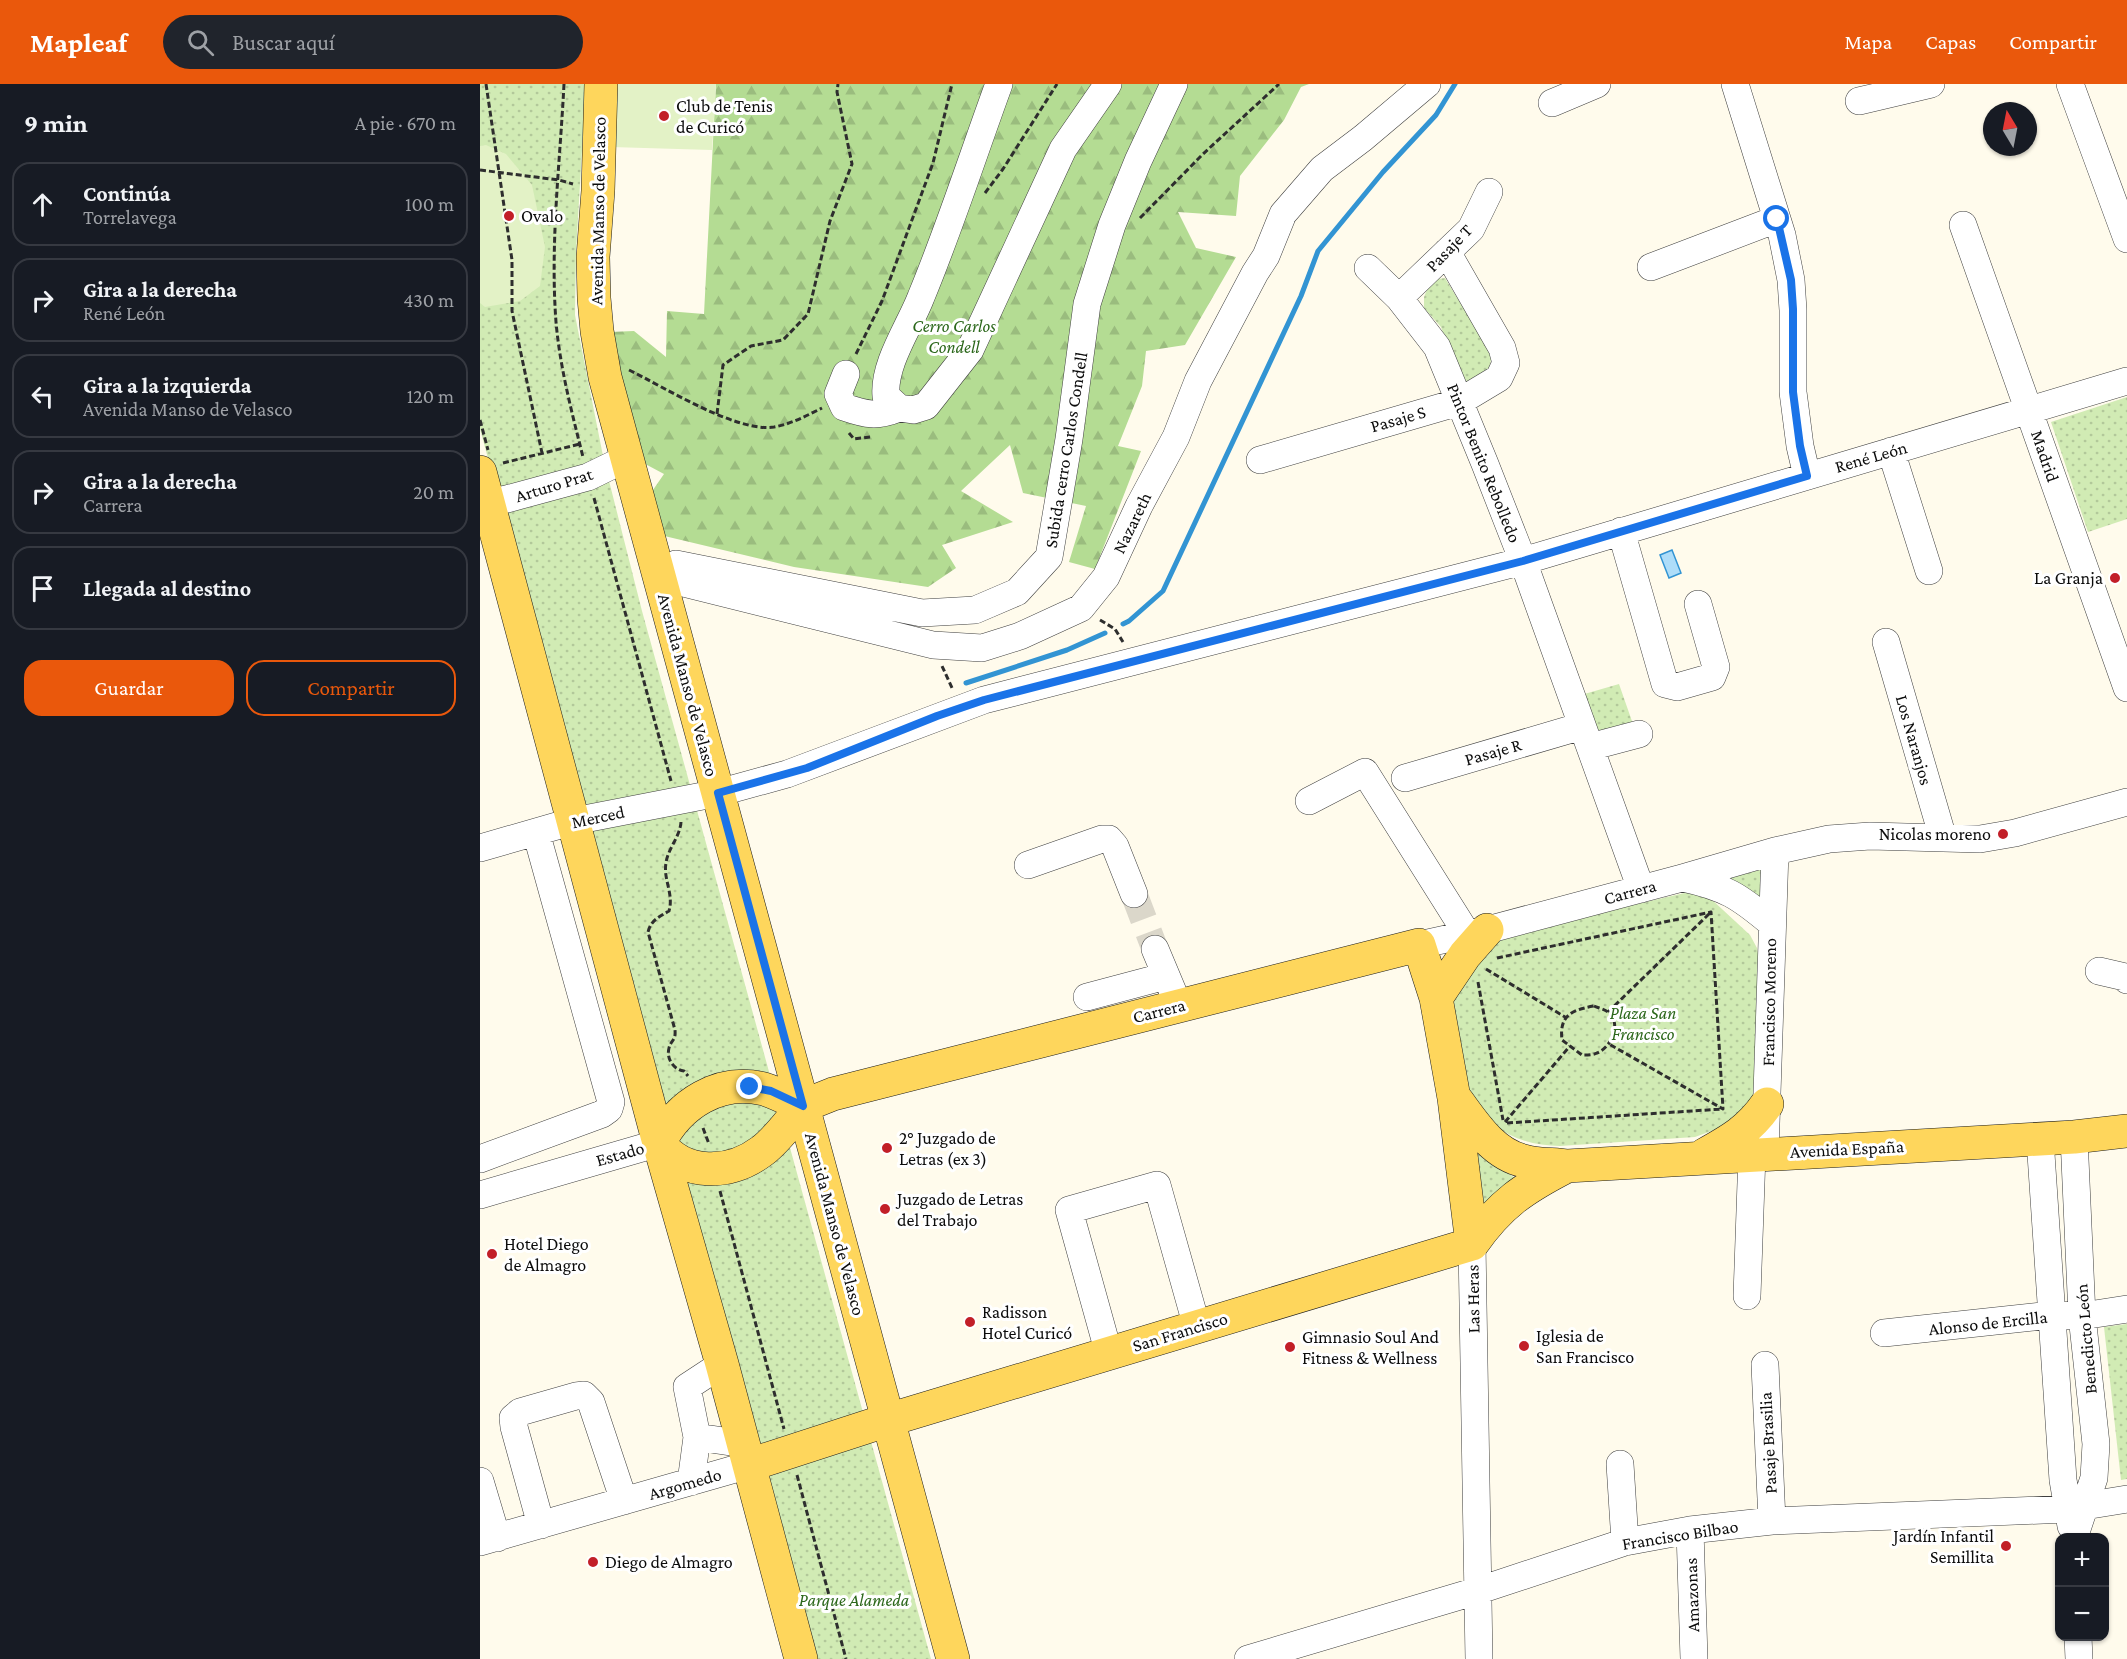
<!DOCTYPE html>
<html lang="es">
<head>
<meta charset="utf-8">
<style>
	:root { --surface:#171b24; --page:#20242c; --text:#f1f3f6; --muted:#9ea1a6; --line:#363941; --accent:#ea580c }
	body { margin:0; font-family:"Crimson Pro",serif; background:var(--page); color:var(--text) }
	.controls { position:absolute; right:18px; bottom:18px; display:grid; overflow:hidden; border-radius:12px; box-shadow:0 2px 4px #0004 }
	.controls button { width:54px; height:54px; display:grid; place-items:center; padding:0; border:0; border-bottom:2px solid var(--line); background:var(--surface); color:var(--text); font:30px sans-serif }
	.compass { position:absolute; left:1503px; top:18px; width:54px; height:54px; border-radius:50%; background:var(--surface); box-shadow:0 2px 4px #0004; rotate:350deg }
	.stop { position:absolute; width:18px; height:18px; margin:-14px; border:4px solid #1a73e8; border-radius:50%; background:#fff }
	.stop.end { background:#1a73e8; border-color:#fff; box-shadow:0 2px 6px #0008 }
	.list { margin:0; padding:0; list-style:none }
	h2 { display:flex; justify-content:space-between; align-items:center; height:78px; margin:0; padding:0 24px; font-size:26px }
	h2 small { font-size:20px; font-weight:400; color:var(--muted) }
	.list li { display:grid; grid-template-columns:39px 1fr auto; gap:18px; align-items:center; box-sizing:border-box; height:84px; margin:0 12px 12px; padding:0 12px; border:2px solid var(--line); border-radius:18px }
	.list b { display:block; font-size:22px; white-space:nowrap }
	.list p { margin:0; font-size:20px; white-space:nowrap; color:var(--muted) }
	.list em { font-size:20px; font-style:normal; color:var(--muted) }
	.actions { display:flex; gap:12px; padding:18px 24px }
	.actions a { flex:1; padding:14px 0; border:2px solid var(--accent); border-radius:18px; text-align:center; font-size:21px; color:var(--accent) }
	.actions .main { background:var(--accent); color:#fff }
	.icon { flex:none; width:33px; height:33px; fill:none; stroke:currentColor; stroke-width:2; stroke-linecap:round; stroke-linejoin:round }
	.map { position:relative; flex:none; width:1647px; height:1575px; overflow:hidden }
	header { display:flex; align-items:center; gap:36px; box-sizing:border-box; height:84px; padding:0 30px; background:var(--accent); color:#fff }
	header strong { font-size:28px }
	nav { display:flex; gap:33px; margin-inline-start:auto; font-size:21px }
	.search { width:420px; height:54px; background:var(--page); display:flex; align-items:center; gap:15px; box-sizing:border-box; padding:0 21px; border-radius:33px; color:var(--muted); font-size:22px }
	main { display:flex }
	aside { flex:1; background:var(--surface) }
	.map>svg:first-child { display:block }
</style>
</head>
<body>
<header>
<strong>Mapleaf</strong>
<div class="search"><svg class="icon" aria-label="search" viewBox="0 0 24 24"><circle cx="10" cy="10" r="6"/><path d="M15 15l6 6"/></svg>Buscar aquí</div>
<nav><a>Mapa</a><a>Capas</a><a>Compartir</a></nav>
</header>
<main>
<aside>
<h2>9 min<small>A pie · 670 m</small></h2>
<ul class="list">
<li><svg class="icon" aria-label="ahead" viewBox="0 0 24 24"><path d="M12 20V5M6 11l6-6 6 6"/></svg><div><b>Continúa</b><p>Torrelavega</p></div><em>100 m</em></li>
<li><svg class="icon" aria-label="right" viewBox="0 0 24 24"><path d="M7 20v-9h11M14 6l5 5-5 5"/></svg><div><b>Gira a la derecha</b><p>René León</p></div><em>430 m</em></li>
<li><svg class="icon" aria-label="left" viewBox="0 0 24 24"><path d="M17 20v-9H6M10 6l-5 5 5 5"/></svg><div><b>Gira a la izquierda</b><p>Avenida Manso de Velasco</p></div><em>120 m</em></li>
<li><svg class="icon" aria-label="right" viewBox="0 0 24 24"><path d="M7 20v-9h11M14 6l5 5-5 5"/></svg><div><b>Gira a la derecha</b><p>Carrera</p></div><em>20 m</em></li>
<li><svg class="icon" aria-label="arrive" viewBox="0 0 24 24"><path d="M6 21V4h12l-3 4 3 4H6"/></svg><div><b>Llegada al destino</b></div></li>
</ul>
<div class="actions"><a class="main">Guardar</a><a>Compartir</a></div>
</aside>
<div class="map">
<svg width="1647" height="1575" viewBox="0 0 1647 1575">
	<defs>
		<pattern id="grass-dots" width="8" height="8" patternUnits="userSpaceOnUse" patternTransform="scale(1.5)"><rect width="8" height="8" fill="#d1ebb4"/><path d="M2 2h.1M6 6h.1" fill="none" stroke="#b2c89a" stroke-width="1.8" stroke-linecap="round"/></pattern>
		<pattern id="forest-firs" width="22" height="20" patternUnits="userSpaceOnUse" patternTransform="scale(1.5)"><rect width="22" height="20" fill="#b4dc93"/><path d="M5 1l3.5 6h-7zM16 11l3.5 6h-7z" fill="#9abc7e"/></pattern>
	</defs>
	<rect width="100%" height="100%" fill="#fffbec"/>
	<path fill="url(#grass-dots)" d="M0,0H106L96,167L95,231L124,377L162,527L451,1575H330L193,1049L0,345Z
		M965,194L1012,271L1009,285L988,298L978,290L961,243L944,224V213L951,196Z
		M1647,313V435L1608,448L1571,338Z
		M1139,600L1154,643L1114,654L1101,611Z
		M1284,785L1285,827L1242,795Z
		M1209,808L1229,813L1270,851L1277,864L1280,881L1281,989L1271,1020L1237,1045L1215,1053L1080,1062C1043,1062 1008,1046 990,1013L970,911L1013,858L1028,850Z
		M990,1057L1016,1081L1035,1094L998,1133Z
		M1647,1240V1395L1641,1396L1624,1243Z"/>
	<path fill="url(#forest-firs)" d="M236,0H829L821,3L804,36L760,92L756,132L698,128L716,164L756,173L705,261L666,267L662,302L638,362L661,367L615,485L589,478L606,422L543,409L530,361L481,407L533,438L462,461L476,484L448,503L314,483L176,450L166,416L184,390L154,374L130,248L154,247L186,273L187,227L224,230Z"/>
	<path fill="#e3f2c6" d="M135,0H236L232,66L131,63Z
		M6,61L26,70L52,101L65,163L60,202L40,217L5,223L0,219V62Z"/>
	<path fill="#aeddf9" stroke="#3294d3" stroke-width="1.5" d="M1192,466L1201,489L1189,494L1180,471Z"/>
	<g fill="none" stroke-linecap="round" stroke-linejoin="round">
		<path stroke="#3294d3" stroke-width="5" d="M643,540L649,537L683,507L821,212L838,167L903,88L956,31L975,0
			M486,599L587,566L625,549"/>
		<path stroke="#dbd7ca" stroke-width="27" stroke-dasharray="27 14" stroke-linecap="butt" d="M654,810L675,865"/>
		<g stroke="#3f3f3f" stroke-width="28">
			<path id="minor" d="M519,0C493,71 470,143 441,213C430,242 403,280 406,312L419,324L433,326L446,322L490,266L583,65L628,0
				M1255,0L1302,151L1311,196L1313,226V308L1320,362L1327,392
				M1590,0L1647,155
				M1379,17L1451,0
				M1072,19L1117,0
				M1483,141L1647,604
				M1171,183L1297,135
				M888,184L919,214L957,263L1005,380L1043,477L1161,805
				M919,214L991,145L1009,108
				M366,290L358,310L364,323C387,331 397,333 419,324
				M1411,367L1449,487
				M780,376L979,318L1019,294L1026,279L1022,264L967,168
				M0,418L8,415L23,416L108,393L147,374
				M1141,447L1185,600L1197,603L1232,593L1236,583L1218,520
				M196,480L442,529L495,526L537,508L569,473L589,355L607,220L632,141L658,77L694,0
				M179,493L453,561L502,564L540,552L601,524L626,493L659,422L696,353L718,297L775,189L786,172L803,130L842,85L883,54L947,0
				M1406,558L1463,754
				M1110,663L1159,650
				M925,694L1102,642
				M829,717L885,688L987,850
				M0,764L94,737L238,709L307,690L504,616L1043,477L1647,297
				M548,781L622,755H629L635,762L654,810
				M1203,794C1245,803 1259,812 1291,839
				M939,861L1007,846L1202,794L1295,767L1349,755L1390,752L1500,755L1535,749L1647,718
				M675,865L693,908
				M1619,887L1645,893L1647,896
				M607,913L686,892
				M1560,1055L1583,1396L1591,1442
				M1285,1070L1295,767
				M0,1075L122,1030L129,1025L131,1018L56,748
				M0,1111L179,1059
				M992,1160L999,1575
				M1267,1212L1272,1070
				M1404,1249L1571,1231L1602,1232L1647,1225
				M629,1270L589,1126L677,1101L717,1243
				M1285,1281L1292,1437
				M217,1353L264,1360
				M1140,1380L1145,1458
				M0,1397L17,1454
				M211,1398L217,1353L207,1303L242,1280
				M61,1441L34,1343L33,1334L40,1328L96,1312L104,1311L111,1318L144,1417
				M1210,1446L1214,1575
				M1594,1454L1614,1394L1616,1360L1602,1232L1594,1053
				M0,1458L269,1381
				M1598,1552L1599,1575
				M768,1575L1000,1506L1145,1458L1210,1446L1292,1437L1586,1425L1647,1415"/>
		</g>
		<g stroke="#1d1d1d" stroke-width="34">
			<path id="major" d="M121,0L118,107L113,173L114,214L117,247L125,293L473,1575
				M0,388L179,1059L242,1280L321,1575
				M956,914L985,871L1007,846
				M975,1014C993,1038 1012,1070 1044,1077C1058,1081 1073,1080 1087,1082L1594,1053L1647,1047
				M323,1022C310,1037 298,1055 282,1067C250,1091 204,1093 179,1059C199,1020 239,994 284,1005C297,1009 310,1016 323,1022L353,1010L939,861L956,914L974,1014L992,1160
				M1224,1071C1251,1056 1269,1046 1287,1020
				M992,1160C1020,1120 1044,1104 1087,1082
				M269,1381L408,1336L992,1160"/>
		</g>
		<path stroke="#2e2e2e" stroke-width="3" stroke-dasharray="6 3" stroke-linecap="butt" d="M6,0L32,176V227L62,369
			M84,0C80,79 70,159 76,238C80,284 92,329 103,373
			M0,86L79,96L93,100
			M505,109L523,85L577,0
			M660,134L723,70L799,0
			M376,270L402,217L453,79L472,0
			M149,286C184,303 257,349 294,343C311,340 326,332 342,324
			M237,330L243,281L271,262L303,256L328,230L350,137L372,80L357,8L358,0
			M0,336L8,366
			M369,349L374,355L390,353
			M23,379L100,360
			M114,414L191,697
			M620,536L635,545L643,558
			M462,582L473,606
			M201,738C200,753 188,764 186,779C183,795 194,810 189,827C179,833 171,836 168,848L195,946C196,957 191,956 189,964C186,975 194,986 204,987L208,992
			M1017,874L1231,828L1243,1025L1129,960
			M1006,885L1085,933
			M998,898L1023,1036
			M1114,922C1118,924 1124,925 1128,928C1142,939 1132,963 1117,969C1113,971 1107,971 1102,971L1082,956C1079,931 1092,926 1114,922Z
			M1128,928L1230,829
			M1025,1038L1090,962
			M1027,1039L1242,1025
			M223,1044L229,1060
			M240,1107L304,1345
			M317,1391L366,1575"/>
		<use href="#minor" stroke="#fff" stroke-width="27"/>
		<use href="#major" stroke="#fed65c" stroke-width="33"/>
	</g>
	<g fill="none" stroke-linecap="round" stroke-linejoin="round">
		<path stroke="#1a73e8" stroke-width="8" d="M270,1003L291,1007L323,1022L238,709L327,684L457,632L504,616L1043,477L1327,392L1320,362L1313,308V225L1311,196L1297,135"/>
	</g>
	<g fill="#c21f28" stroke="#fff" stroke-width="2">
		<circle cx="184" cy="32" r="6"/>
		<circle cx="29" cy="132" r="6"/>
		<circle cx="1635" cy="494" r="6"/>
		<circle cx="1523" cy="750" r="6"/>
		<circle cx="407" cy="1064" r="6"/>
		<circle cx="405" cy="1125" r="6"/>
		<circle cx="12" cy="1170" r="6"/>
		<circle cx="490" cy="1238" r="6"/>
		<circle cx="1044" cy="1262" r="6"/>
		<circle cx="810" cy="1263" r="6"/>
		<circle cx="1526" cy="1462" r="6"/>
		<circle cx="113" cy="1478" r="6"/>
	</g>
	<g text-anchor="middle" stroke-width="6" stroke-linejoin="round" paint-order="stroke">
		<g font-size="18" fill="#0c0c0c" stroke="#fff" text-anchor="start">
			<text x="196" y="28">Club de Tenis<tspan x="196" dy="21">de Curicó</tspan></text>
			<text x="41" y="138">Ovalo</text>
			<text x="1623" y="500" text-anchor="end">La Granja</text>
			<text x="1511" y="756" text-anchor="end">Nicolas moreno</text>
			<text x="419" y="1060">2° Juzgado de<tspan x="419" dy="21">Letras (ex 3)</tspan></text>
			<text x="417" y="1121">Juzgado de Letras<tspan x="417" dy="21">del Trabajo</tspan></text>
			<text x="24" y="1166">Hotel Diego<tspan x="24" dy="21">de Almagro</tspan></text>
			<text x="502" y="1234">Radisson<tspan x="502" dy="21">Hotel Curicó</tspan></text>
			<text x="1056" y="1258">Iglesia de<tspan x="1056" dy="21">San Francisco</tspan></text>
			<text x="822" y="1259">Gimnasio Soul And<tspan x="822" dy="21">Fitness &amp; Wellness</tspan></text>
			<text x="1514" y="1458" text-anchor="end">Jardín Infantil<tspan x="1514" dy="21">Semillita</tspan></text>
			<text x="125" y="1484">Diego de Almagro</text>
		</g>
		<g font-size="18" fill="#0c0c0c" stroke="#fff">
			<text transform="translate(118 127) rotate(-89)" y="6">Avenida Manso de Velasco</text>
			<text transform="translate(969 164) rotate(-46)" y="6">Pasaje T</text>
			<text transform="translate(918 335) rotate(-16)" y="6">Pasaje S</text>
			<text transform="translate(586 366) rotate(-81)" y="6">Subida cerro Carlos Condell</text>
			<text transform="translate(1565 372) rotate(71)" y="6">Madrid</text>
			<text transform="translate(1391 373) rotate(-16)" y="6">René León</text>
			<text transform="translate(1004 379) rotate(68)" y="6">Pintor Benito Rebolledo</text>
			<text transform="translate(74 401) rotate(-17)" y="6">Arturo Prat</text>
			<text transform="translate(652 439) rotate(-64)" y="6">Nazareth</text>
			<text transform="translate(208 601) rotate(75)" y="6">Avenida Manso de Velasco</text>
			<text transform="translate(1434 656) rotate(74)" y="6">Los Naranjos</text>
			<text transform="translate(1013 668) rotate(-16)" y="6">Pasaje R</text>
			<text transform="translate(118 733) rotate(-12)" y="6">Merced</text>
			<text transform="translate(1150 808) rotate(-15)" y="6">Carrera</text>
			<text transform="translate(1289 918) rotate(-89)" y="6">Francisco Moreno</text>
			<text transform="translate(679 927) rotate(-14)" y="6">Carrera</text>
			<text transform="translate(1367 1065) rotate(-3)" y="6">Avenida España</text>
			<text transform="translate(140 1070) rotate(-16)" y="6">Estado</text>
			<text transform="translate(355 1140) rotate(75)" y="6">Avenida Manso de Velasco</text>
			<text transform="translate(993 1215) rotate(-91)" y="6">Las Heras</text>
			<text transform="translate(1508 1239) rotate(-6)" y="6">Alonso de Ercilla</text>
			<text transform="translate(700 1248) rotate(-17)" y="6">San Francisco</text>
			<text transform="translate(1606 1255) rotate(-95)" y="6">Benedicto León</text>
			<text transform="translate(1288 1359) rotate(-93)" y="6">Pasaje Brasilia</text>
			<text transform="translate(205 1400) rotate(-16)" y="6">Argomedo</text>
			<text transform="translate(1200 1451) rotate(-9)" y="6">Francisco Bilbao</text>
			<text transform="translate(1212 1511) rotate(-92)" y="6">Amazonas</text>
		</g>
		<g font-size="18" font-style="italic" fill="#2b671a" stroke="#fff">
			<text x="474" y="248">Cerro Carlos<tspan x="474" dy="21">Condell</tspan></text>
			<text x="1163" y="935">Plaza San<tspan x="1163" dy="21">Francisco</tspan></text>
			<text x="374" y="1522">Parque Alameda</text>
		</g>
	</g>
</svg>
<div class="controls">
<button>+</button>
<button>−</button>
</div>
<svg class="compass" viewBox="-18 -18 36 36"><path d="M0-13l5 13h-10z" fill="#e53935"/><path d="M0 13l5-13h-10z" fill="#9ea1a6"/></svg>
<div class="stop" style="left:1297px;top:135px"></div>
<div class="stop end" style="left:270px;top:1003px"></div>
</div>
</main>
</body>
</html>
